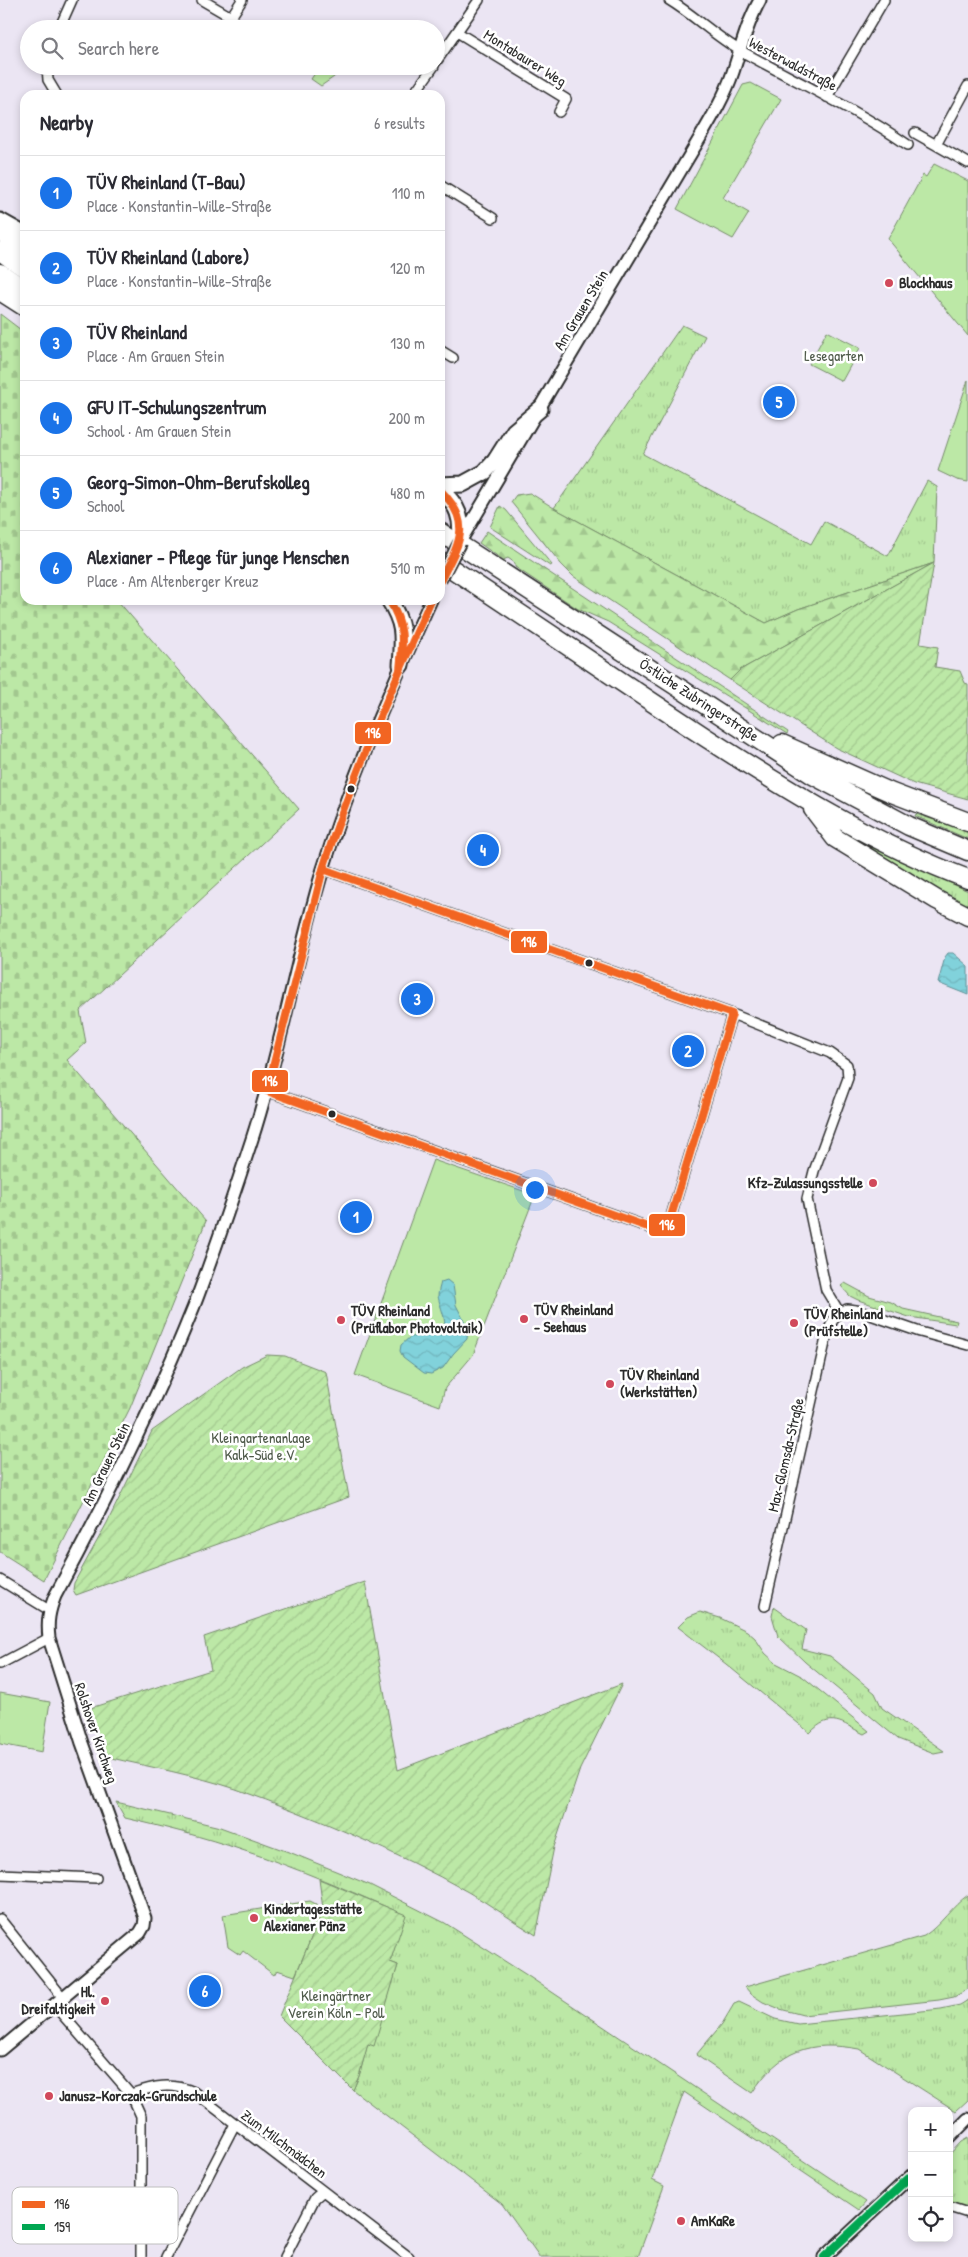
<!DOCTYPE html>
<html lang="en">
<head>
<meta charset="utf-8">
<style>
	:root { --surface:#fff; --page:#f2f2f3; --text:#2b2b33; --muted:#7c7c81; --line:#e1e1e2; --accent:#1a73e8 }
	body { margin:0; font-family:"Patrick Hand",sans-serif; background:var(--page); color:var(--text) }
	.controls { position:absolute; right:15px; bottom:15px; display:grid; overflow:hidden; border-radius:10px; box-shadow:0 2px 8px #0003 }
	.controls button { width:45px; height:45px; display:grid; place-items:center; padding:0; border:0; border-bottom:1px solid var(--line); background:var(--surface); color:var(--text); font:25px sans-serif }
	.you { position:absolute; left:534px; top:1189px; width:18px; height:18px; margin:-12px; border:4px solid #fff; border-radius:50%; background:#1a73e8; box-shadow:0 0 0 8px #1a73e833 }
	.badge { display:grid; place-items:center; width:32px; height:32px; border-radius:50%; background:var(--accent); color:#fff; font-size:16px; font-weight:700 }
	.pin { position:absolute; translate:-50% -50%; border:2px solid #fff; box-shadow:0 1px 5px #0006 }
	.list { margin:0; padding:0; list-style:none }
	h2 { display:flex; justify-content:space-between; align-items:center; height:65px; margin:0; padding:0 20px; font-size:21px }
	h2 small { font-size:16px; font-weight:400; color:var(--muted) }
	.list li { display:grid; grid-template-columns:32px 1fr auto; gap:15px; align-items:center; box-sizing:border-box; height:75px; padding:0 20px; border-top:1px solid var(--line) }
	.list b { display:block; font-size:19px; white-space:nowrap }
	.list p { margin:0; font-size:16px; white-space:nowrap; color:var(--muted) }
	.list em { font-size:16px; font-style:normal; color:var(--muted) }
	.icon { flex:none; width:28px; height:28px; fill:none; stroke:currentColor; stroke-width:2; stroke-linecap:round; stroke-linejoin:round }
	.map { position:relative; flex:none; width:968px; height:2257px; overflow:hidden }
	.search { position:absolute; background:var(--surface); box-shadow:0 2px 8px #0003; left:20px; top:20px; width:425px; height:55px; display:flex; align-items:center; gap:12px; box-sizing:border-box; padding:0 18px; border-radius:28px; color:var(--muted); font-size:19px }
	.panel { position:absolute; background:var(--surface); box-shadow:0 2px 8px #0003; left:20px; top:90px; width:425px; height:515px; border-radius:15px }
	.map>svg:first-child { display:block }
</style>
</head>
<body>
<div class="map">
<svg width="968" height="2257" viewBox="0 0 968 2257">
	<defs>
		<pattern id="grass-tufts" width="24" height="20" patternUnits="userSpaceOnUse" patternTransform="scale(1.25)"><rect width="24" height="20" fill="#bce8a6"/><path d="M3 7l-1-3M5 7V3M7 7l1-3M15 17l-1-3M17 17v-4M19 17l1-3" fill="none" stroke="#a2c78f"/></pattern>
		<pattern id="forest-firs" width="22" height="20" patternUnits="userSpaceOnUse" patternTransform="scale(1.25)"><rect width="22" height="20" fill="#bce8a6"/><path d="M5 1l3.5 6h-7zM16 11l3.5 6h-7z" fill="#a2c78f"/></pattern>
		<pattern id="cemetery-stones" width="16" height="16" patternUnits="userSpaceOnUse" patternTransform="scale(1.25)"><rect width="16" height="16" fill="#bce8a6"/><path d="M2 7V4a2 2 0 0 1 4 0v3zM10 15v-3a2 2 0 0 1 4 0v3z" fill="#a2c78f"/></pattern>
		<pattern id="garden-furrows" width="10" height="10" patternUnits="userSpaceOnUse" patternTransform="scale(1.25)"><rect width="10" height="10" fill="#bce8a6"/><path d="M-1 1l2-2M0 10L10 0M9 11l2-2" fill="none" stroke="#a2c78f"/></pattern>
		<pattern id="water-waves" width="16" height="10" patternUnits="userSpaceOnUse" patternTransform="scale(1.25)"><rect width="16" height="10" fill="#81d2db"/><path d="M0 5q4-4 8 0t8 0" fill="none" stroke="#70b4bc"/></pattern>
	</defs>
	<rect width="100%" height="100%" fill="#ebe5f3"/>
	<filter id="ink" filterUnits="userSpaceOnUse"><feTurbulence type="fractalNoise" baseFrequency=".02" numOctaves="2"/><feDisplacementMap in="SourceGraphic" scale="10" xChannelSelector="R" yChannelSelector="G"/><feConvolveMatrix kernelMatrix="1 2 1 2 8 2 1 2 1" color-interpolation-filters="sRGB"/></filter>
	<g filter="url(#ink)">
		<path fill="url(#grass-tufts)" stroke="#748a68" d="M682,325L705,336L643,454L811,544L824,521L888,556L927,481L937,487L934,563L798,609L766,623L554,508Z
			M916,814L968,831V839L915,816Z
			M860,841L968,891V909L858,844Z
			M845,1283L869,1296L891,1302L903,1309L957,1321L956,1324L909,1317L858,1300L850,1296L841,1286Z
			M774,1607L806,1630L802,1649L830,1656L875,1693L882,1708L944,1751L934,1753L898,1739L805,1662L778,1636L772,1616Z
			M700,1612L720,1618L747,1631L755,1638L765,1653L776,1663L803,1677L869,1731L864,1734C841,1723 831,1711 810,1733L726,1664L678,1627L688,1617Z
			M116,1802L220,1827L294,1854L370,1885L445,1923L525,1974L866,2202L859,2210L684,2092L652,2180L664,2186L638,2257H538L539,2256L502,2204L353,2090L359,2076L368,2043L373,2045L398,1965L390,1962L405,1915C352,1892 298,1868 242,1850C204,1837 164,1827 125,1818Z
			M968,1895V1989L954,1997L939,2000L803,2015L780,2009L763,2002L751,1994L745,1987L924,1936C941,1925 952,1906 968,1895Z
			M968,2000V2100L956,2111L859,2049C809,2040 780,2050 752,2093L696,2055L722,2024L734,2004L739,2002L775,2019L798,2024L941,2009L960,2005Z
			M968,2138V2209L949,2203V2155L961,2142Z"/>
		<path fill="url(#forest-firs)" stroke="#748a68" d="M530,493L554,508L766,623L798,609L934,563L740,670L730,680L573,576L561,564L511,502L516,495Z
			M500,506L506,510L552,565L550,566L490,527Z
			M487,531L788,732L787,734L608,622L578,609L515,567V563L508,558L503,560L479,543Z"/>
		<path fill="url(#cemetery-stones)" stroke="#748a68" d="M0,314L25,333V600H117L299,809L80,1011L86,1043L67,1060L206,1221L130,1408L44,1580L0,1552Z"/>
		<path fill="#bce8a6" stroke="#748a68" d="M320,66H340L334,77L321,86L311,79Z
			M751,83L781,99L723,198L749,213L733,239L677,209L743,85Z
			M934,164L968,181V336L888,239L923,175L926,177Z
			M827,331L860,348L842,381L809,364Z
			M968,380V482L957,480L938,471Z
			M433,1160L535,1195L473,1355L445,1388L440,1406L355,1375Z
			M0,1693L50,1702L42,1752L0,1744Z
			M310,1901L324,1908L295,1976L277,1970L274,1975L243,1951L240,1955L228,1947L223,1915Z"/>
		<path fill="url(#garden-furrows)" stroke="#748a68" d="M934,563L920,644L938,647L935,667L960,671L965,683L968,684V799L914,784L836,748L730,680L740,670Z
			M267,1355L285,1356L326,1372L349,1497L76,1595L73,1590L74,1583L107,1523L152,1431L242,1367Z
			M365,1582L398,1770L622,1684L580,1769L554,1847L536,1935C513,1921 491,1905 468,1892C395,1851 315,1817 236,1789C194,1775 150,1767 107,1757L84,1710L211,1670L204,1637Z
			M319,1879L406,1915L390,1962L398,1965L374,2046L368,2044L359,2076L353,2090L279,2016L323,1909Z"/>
		<path fill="url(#water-waves)" stroke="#5f8f95" d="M948,953H953L968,966V995L938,983L945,957Z
			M447,1280L453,1285L456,1305L468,1328L467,1339L453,1354L443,1368L431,1374L424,1373L403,1357L400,1351L401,1345L410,1337L441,1335C450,1325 440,1308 438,1296C438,1292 440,1286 441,1282Z"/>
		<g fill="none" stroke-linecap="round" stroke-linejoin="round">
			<g stroke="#2b2b2b" stroke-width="12">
				<path id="minor" d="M202,0L231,17L242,0
					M669,0C694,15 716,37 741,51C797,82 856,109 908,145
					M59,29L72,0
					M457,32L566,99L559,112
					M436,62L479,0
					M47,66L48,80L57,95
					M413,95L434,66
					M827,97L884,0
					M915,133L968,163
					M936,145L968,86
					M440,185L493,218
					M440,350L453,358
					M323,869L732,1014L830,1053L847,1065L848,1078L814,1171L807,1199L826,1290L840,1313
					M267,1091L656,1230L664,1229L669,1223L732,1014
					M0,1580L49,1610
					M765,1606L827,1334L833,1320L840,1313L847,1309L856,1310L920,1332L968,1345
					M0,1664L49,1638
					M0,1874L96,1878
					M0,1919L64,1999
					M55,2006L131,2094L141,2116V2257
					M131,2094C154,2086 171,2082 194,2092L409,2257
					M949,2207L968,2213
					M166,2257L235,2124
					M285,2257L315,2198L323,2191"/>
			</g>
			<g stroke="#2b2b2b" stroke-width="15">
				<path id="tertiary" d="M461,540L694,148C708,124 724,99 733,72C741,48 747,23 760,0
					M0,2050L140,1933L144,1926L145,1918L82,1743L49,1638C47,1622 49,1611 55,1596C106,1502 154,1406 194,1306C215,1251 234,1194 252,1139C281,1050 296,958 323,869C352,776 391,688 431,600
					M949,2138L968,2119
					M824,2257L912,2175"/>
			</g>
			<g stroke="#2b2b2b" stroke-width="19">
				<path id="trunk" d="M0,221L25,235
					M440,485L463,484L485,472L495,461L514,431L540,409
					M440,490C458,504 463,519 460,542
					M389,600C405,625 403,637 401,665"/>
			</g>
			<g stroke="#2b2b2b" stroke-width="21">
				<path id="motorway" d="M0,231L25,249
					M0,251L25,268
					M0,273L25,290
					M0,291L25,307
					M440,532L813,775L909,826L968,851
					M440,561C529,619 616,679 705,737C789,791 874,844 968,879
					M782,744L892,793L968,822
					M813,809L835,838L937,900L968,916"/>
			</g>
			<use href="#minor" stroke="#fff" stroke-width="9"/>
			<use href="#tertiary" stroke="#fff" stroke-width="11"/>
			<use href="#trunk" stroke="#fff" stroke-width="15"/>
			<use href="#motorway" stroke="#fff" stroke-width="18"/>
			<g stroke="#2b2b2b" stroke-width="15" stroke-linecap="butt">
				<path id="tertiary-bridge" d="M440,580L460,542"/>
			</g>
			<use href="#tertiary-bridge" stroke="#fff" stroke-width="11"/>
			<g stroke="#fff" stroke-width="11">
				<path id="bus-1" d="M440,490C474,523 459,544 440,581
					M389,600C405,626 403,641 400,670
					M323,869L732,1014L669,1223L664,1229L656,1230L267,1091Z
					M323,869C352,777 392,688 431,600"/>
			</g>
			<g stroke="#fff" stroke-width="11">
				<path id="bus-2" d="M824,2257L912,2175"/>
			</g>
			<use href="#bus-1" stroke="#f26522" stroke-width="8"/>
			<use href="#bus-2" stroke="#00a651" stroke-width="8"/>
		</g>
	</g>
	<g fill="#d1495b" stroke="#fff" stroke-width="2">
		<circle cx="889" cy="283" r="5"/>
		<circle cx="873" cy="1183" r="5"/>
		<circle cx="524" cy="1319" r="5"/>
		<circle cx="341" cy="1320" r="5"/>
		<circle cx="794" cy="1323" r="5"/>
		<circle cx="610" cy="1384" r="5"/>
		<circle cx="254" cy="1918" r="5"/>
		<circle cx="105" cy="2001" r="5"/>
		<circle cx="49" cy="2096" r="5"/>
		<circle cx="681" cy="2221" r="5"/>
	</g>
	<g fill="#2b2b2b" stroke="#fff" stroke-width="2">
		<circle cx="351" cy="789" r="4.5"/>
		<circle cx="589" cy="963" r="4.5"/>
		<circle cx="332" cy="1114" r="4.5"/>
	</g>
	<g text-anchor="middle" stroke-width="5" stroke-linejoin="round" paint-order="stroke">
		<g font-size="15" fill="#2b2b2b" stroke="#fff">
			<text transform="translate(525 58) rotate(32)" y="5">Montabaurer Weg</text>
			<text transform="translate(793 64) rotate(28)" y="5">Westerwaldstraße</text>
			<text transform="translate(581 310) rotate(-59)" y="5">Am Grauen Stein</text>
			<text transform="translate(699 700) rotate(33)" y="5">Östliche Zubringerstraße</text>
			<text transform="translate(786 1455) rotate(-77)" y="5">Max-Glomsda-Straße</text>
			<text transform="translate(106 1464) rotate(-64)" y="5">Am Grauen Stein</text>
			<text transform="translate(96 1733) rotate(71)" y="5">Rolshover Kirchweg</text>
			<text transform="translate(284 2144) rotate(37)" y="5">Zum Milchmädchen</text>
		</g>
		<g font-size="15" font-weight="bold" fill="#2b2b2b" stroke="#fff" text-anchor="start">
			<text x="899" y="288">Blockhaus</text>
			<text x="863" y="1188" text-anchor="end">Kfz-Zulassungsstelle</text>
			<text x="534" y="1315">TÜV Rheinland<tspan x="534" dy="17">- Seehaus</tspan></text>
			<text x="351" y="1316">TÜV Rheinland<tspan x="351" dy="17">(Prüflabor Photovoltaik)</tspan></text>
			<text x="804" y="1319">TÜV Rheinland<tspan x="804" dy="17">(Prüfstelle)</tspan></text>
			<text x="620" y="1380">TÜV Rheinland<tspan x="620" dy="17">(Werkstätten)</tspan></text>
			<text x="264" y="1914">Kindertagesstätte<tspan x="264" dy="17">Alexianer Pänz</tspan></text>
			<text x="95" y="1997" text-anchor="end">Hl.<tspan x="95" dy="17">Dreifaltigkeit</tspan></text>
			<text x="59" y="2101">Janusz-Korczak-Grundschule</text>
			<text x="691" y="2226">AmKaRe</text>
		</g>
		<g font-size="15" fill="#4f5a4a" stroke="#fff">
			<text x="834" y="361">Lesegarten</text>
			<text x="261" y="1443">Kleingartenanlage<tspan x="261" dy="17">Kalk-Süd e.V.</tspan></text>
			<text x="336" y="2001">Kleingärtner<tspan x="336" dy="17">Verein Köln - Poll</tspan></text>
		</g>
	</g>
	<rect x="12" y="2187" width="166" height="57" rx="8" fill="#fff" stroke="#bfbfbf" stroke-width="1"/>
	<rect x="22" y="2201" width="23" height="7" fill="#f26522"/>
	<rect x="22" y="2224" width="23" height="6" fill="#00a651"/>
	<g font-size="14" fill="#2b2b2b">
		<text x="54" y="2209">196</text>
		<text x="54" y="2232">159</text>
	</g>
	<g stroke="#fff" stroke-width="2">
		<rect x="354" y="721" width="38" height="24" rx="5" fill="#f26522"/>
		<rect x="510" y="930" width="38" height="24" rx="5" fill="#f26522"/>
		<rect x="251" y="1069" width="38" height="24" rx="5" fill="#f26522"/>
		<rect x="648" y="1213" width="38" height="24" rx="5" fill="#f26522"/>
	</g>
	<g font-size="14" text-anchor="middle" font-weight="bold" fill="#fff">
		<text x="373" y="738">196</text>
		<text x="529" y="947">196</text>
		<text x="270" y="1086">196</text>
		<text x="667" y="1230">196</text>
	</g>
</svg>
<div class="controls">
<button>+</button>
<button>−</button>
<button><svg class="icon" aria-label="locate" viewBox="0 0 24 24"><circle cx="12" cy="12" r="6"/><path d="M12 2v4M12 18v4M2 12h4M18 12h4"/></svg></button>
</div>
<div class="you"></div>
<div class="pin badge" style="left:356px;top:1217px">1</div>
<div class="pin badge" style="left:688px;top:1051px">2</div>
<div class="pin badge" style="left:417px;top:999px">3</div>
<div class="pin badge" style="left:483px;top:850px">4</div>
<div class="pin badge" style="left:779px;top:402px">5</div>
<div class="pin badge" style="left:205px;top:1991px">6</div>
<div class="search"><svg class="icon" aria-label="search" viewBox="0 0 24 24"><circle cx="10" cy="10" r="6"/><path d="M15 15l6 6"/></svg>Search here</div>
<section class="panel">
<h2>Nearby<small>6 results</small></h2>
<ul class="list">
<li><span class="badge">1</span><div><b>TÜV Rheinland (T-Bau)</b><p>Place · Konstantin-Wille-Straße</p></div><em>110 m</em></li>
<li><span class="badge">2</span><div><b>TÜV Rheinland (Labore)</b><p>Place · Konstantin-Wille-Straße</p></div><em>120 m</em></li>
<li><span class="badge">3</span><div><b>TÜV Rheinland</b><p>Place · Am Grauen Stein</p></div><em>130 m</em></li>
<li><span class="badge">4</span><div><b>GFU IT-Schulungszentrum</b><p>School · Am Grauen Stein</p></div><em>200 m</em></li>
<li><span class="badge">5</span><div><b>Georg-Simon-Ohm-Berufskolleg</b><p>School</p></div><em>480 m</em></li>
<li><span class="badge">6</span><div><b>Alexianer - Pflege für junge Menschen</b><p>Place · Am Altenberger Kreuz</p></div><em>510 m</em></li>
</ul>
</section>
</div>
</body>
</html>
